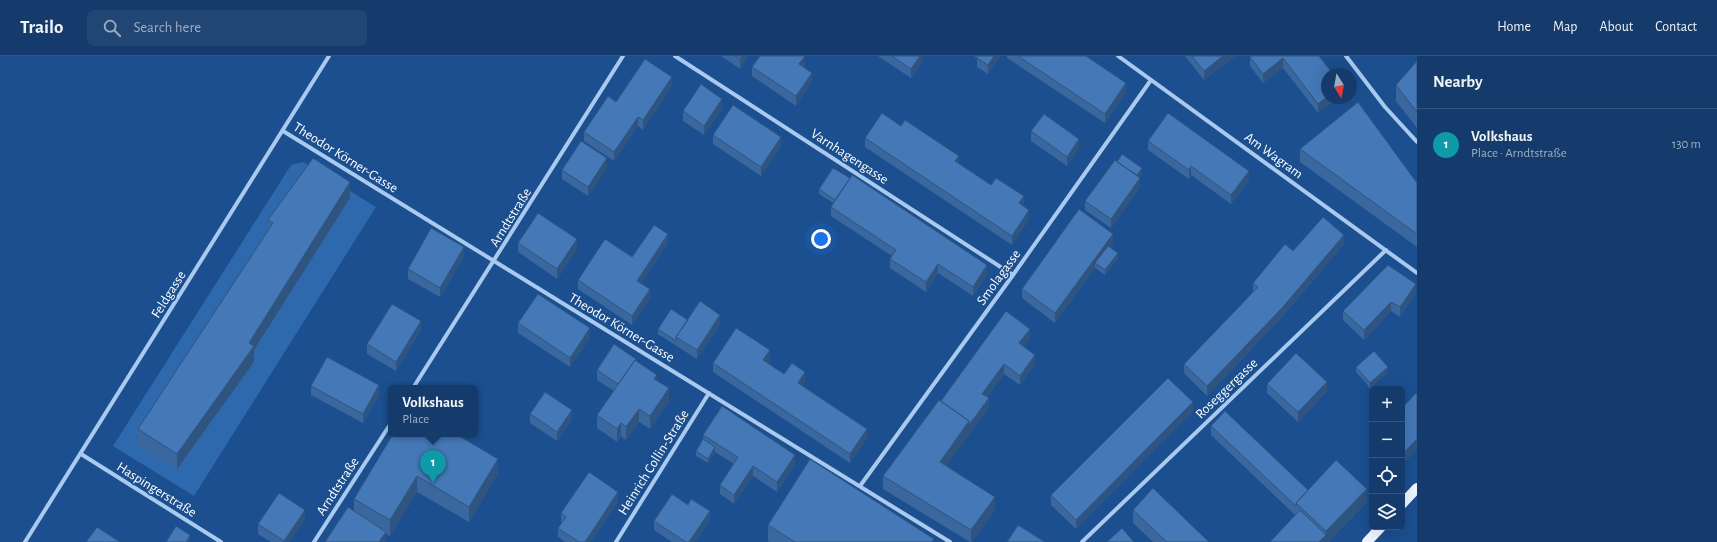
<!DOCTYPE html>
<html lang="en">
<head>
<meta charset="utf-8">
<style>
	:root { --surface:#143b6b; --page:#214673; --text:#f1f3f6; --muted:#9dadc1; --line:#33557e; --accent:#ffd166 }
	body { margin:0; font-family:"Alegreya Sans",sans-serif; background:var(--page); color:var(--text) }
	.controls { position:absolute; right:12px; bottom:12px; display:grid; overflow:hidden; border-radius:6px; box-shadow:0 4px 16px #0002 }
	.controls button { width:36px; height:36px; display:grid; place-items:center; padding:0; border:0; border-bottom:1px solid var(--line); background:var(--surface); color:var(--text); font:20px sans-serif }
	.compass { position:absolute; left:1321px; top:12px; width:36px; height:36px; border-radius:50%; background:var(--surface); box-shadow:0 4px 16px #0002; rotate:169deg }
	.you { position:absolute; left:821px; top:183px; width:14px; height:14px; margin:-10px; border:3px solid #fff; border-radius:50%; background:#1a73e8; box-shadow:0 0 0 6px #1a73e833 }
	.badge { display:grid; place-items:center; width:26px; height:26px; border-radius:50%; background:var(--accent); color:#fff; font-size:13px; font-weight:700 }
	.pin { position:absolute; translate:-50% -33px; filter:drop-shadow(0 1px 2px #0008) }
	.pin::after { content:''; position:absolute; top:21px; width:14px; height:12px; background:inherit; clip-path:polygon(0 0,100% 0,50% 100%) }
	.popup { position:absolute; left:388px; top:329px; width:90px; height:52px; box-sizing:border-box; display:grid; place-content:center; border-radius:6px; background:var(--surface); filter:drop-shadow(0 1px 3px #0005); font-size:13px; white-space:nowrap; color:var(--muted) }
	.popup b { font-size:15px; color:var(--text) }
	.popup::after { content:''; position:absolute; left:50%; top:100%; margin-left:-8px; border:8px solid transparent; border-top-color:var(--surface) }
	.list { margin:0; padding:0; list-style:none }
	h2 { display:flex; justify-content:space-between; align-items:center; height:52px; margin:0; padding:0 16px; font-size:17px }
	h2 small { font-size:13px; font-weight:400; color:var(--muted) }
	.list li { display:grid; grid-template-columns:26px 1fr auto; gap:12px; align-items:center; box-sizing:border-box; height:72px; padding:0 16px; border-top:1px solid var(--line) }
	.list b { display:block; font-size:15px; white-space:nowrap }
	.list p { margin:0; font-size:13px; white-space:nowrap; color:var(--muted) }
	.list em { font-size:13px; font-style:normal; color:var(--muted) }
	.icon { flex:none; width:22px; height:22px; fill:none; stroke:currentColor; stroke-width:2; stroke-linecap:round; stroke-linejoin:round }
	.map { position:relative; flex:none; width:1417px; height:486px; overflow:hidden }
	header { display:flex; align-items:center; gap:24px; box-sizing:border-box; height:56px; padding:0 20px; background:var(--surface); border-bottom:1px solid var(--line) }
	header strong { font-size:19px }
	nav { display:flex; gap:22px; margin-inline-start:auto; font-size:14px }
	.search { width:280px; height:36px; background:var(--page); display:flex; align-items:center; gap:10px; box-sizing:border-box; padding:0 14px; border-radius:6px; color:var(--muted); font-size:15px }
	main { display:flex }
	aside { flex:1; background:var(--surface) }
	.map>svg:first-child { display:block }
</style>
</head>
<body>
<header>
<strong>Trailo</strong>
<div class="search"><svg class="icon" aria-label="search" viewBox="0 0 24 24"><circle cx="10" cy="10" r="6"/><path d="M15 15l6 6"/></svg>Search here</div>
<nav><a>Home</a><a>Map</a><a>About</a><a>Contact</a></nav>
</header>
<main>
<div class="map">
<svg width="1417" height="486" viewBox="0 0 1417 486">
	<rect width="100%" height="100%" fill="#1b4f8f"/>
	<path fill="#2e69ad" d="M303,106L376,151L194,440L113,390L291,109Z"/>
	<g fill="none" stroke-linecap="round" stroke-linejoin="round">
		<path stroke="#a9c9ee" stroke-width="4" d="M675,0L1013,219
			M1118,0L1417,217
			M1346,0L1385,51L1417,86
			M283,75L950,486
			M413,332L623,0
			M81,398L221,486
			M860,430L1013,219L1151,24
			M25,486L329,0
			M314,486L391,367
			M616,486L709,337
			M1082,486L1386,194"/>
		<path stroke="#f0f6ff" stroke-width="10" d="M1402,448L1417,432
			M1367,486L1381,471"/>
	</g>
	<path fill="#3a679d" d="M721,0H748L740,13Z
		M805,0V9L803,11L812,26L796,50L752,20V11Z
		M878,0H923V5L911,22Z
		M974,0H1000L988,18L977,11V2Z
		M1007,0H1086L1126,36L1105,67L1007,2Z
		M1185,0H1235L1204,24Z
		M1319,0L1318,57L1283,12L1263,27L1250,10V1Z
		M1417,5V72L1396,45V29Z
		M672,30L643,74L638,70L614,105L584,85V76L616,46Z
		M722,52L704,79L683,65V55Z
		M901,70L1024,150L1029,163L1012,189L865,91V82Z
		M1031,75L1079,92L1067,110L1031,85Z
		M713,79L781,90L761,120L713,88Z
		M1148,85L1249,124L1231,148L1191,119L1189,123L1148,94Z
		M1300,93L1417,127V191L1300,106Z
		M1117,106L1142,117L1139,121L1140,131L1111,172L1085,154V145Z
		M607,112L588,140L562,123V114Z
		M819,133L987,219L973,240L938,217L926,236L890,212V203L892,200L831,160V151L833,147L819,138Z
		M350,142L254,294V306L177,413L138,389V373L268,174V164Z
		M518,187L577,193L557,223L518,196Z
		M668,187L641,227L650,243L632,269L578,233V224L632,201Z
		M1113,187L1110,191L1118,202L1105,219L1095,212L1055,267L1022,242V233Z
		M1344,188L1282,261L1207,340L1184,317V308L1253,237V227L1293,195Z
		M464,200L440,241L408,223V213Z
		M1416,237L1400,261L1391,255L1364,284L1343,264V255Z
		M688,264L720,268L697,303L658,278V273Z
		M518,267L590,282L570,311L518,277Z
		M421,274L396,315L367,298V288Z
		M1030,282L1024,290L1035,308L1020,329L1004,318L987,341L989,352L946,410L995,454L972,486H970L883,433V420L941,345Z
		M770,304L768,307L784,318L805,326L802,330L867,382L850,407L713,316V307Z
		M636,305L657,325L669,345L650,373L639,366L626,384L621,380L617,386L597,372V359L614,335L597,324V314Z
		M1356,311L1388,316L1370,332L1356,316Z
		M1267,328L1327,335L1298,366L1267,337Z
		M311,330L379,339L363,367L311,339Z
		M1417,338V393L1403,407H1402V352Z
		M1193,355L1076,473L1051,449V439Z
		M530,358L572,363L557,385L530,367Z
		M1211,370L1308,434L1367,446L1328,486H1270L1295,459L1211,379Z
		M393,378L498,418L469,466L417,436L390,480L386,478V486L354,455V443Z
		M703,379L795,409L777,436L753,420L734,448L720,438V429L734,408L715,396L708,407L696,400V395L703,383Z
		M618,445L591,486H565L558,481V472L562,467H561V457Z
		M1133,454L1209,486H1153L1133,467Z
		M305,463L289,486H271L258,478V468Z
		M654,465H710L695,486H672L654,474Z
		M768,469L934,486H769L768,485Z"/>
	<path fill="#305480" d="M742,0H748L740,13V3Z
		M805,0V9L799,18V8Z
		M920,0H923V5L911,22V13Z
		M994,0H1000L988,18V9Z
		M1223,0H1235L1204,24V15Z
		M1283,2V12L1263,27V18Z
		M812,17V26L796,50V40Z
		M672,21V30L643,74V64Z
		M1126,27V36L1105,67V58Z
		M1327,41V42H1339L1318,57V48Z
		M722,43V52L704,79V70Z
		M638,61V70L614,105V96Z
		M781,81V90L761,120V111Z
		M1079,83V92L1067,110V101Z
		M959,100V109L955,105Z
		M607,102V112L588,140V131Z
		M1191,110V119L1189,123V114Z
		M1142,112V117L1134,127V122Z
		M1249,115V124L1231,148V139Z
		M1140,122V131L1111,172V163Z
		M350,126V142L254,294V306L177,413V398L249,287Z
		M1024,140V150L1019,156V147Z
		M1029,154V163L1012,189V180Z
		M668,178V187L637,234V225Z
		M1113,178V187L1097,209L1095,207V212L1055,267V257Z
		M1344,179V188L1282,261L1207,340V330Z
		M577,183V193L557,223V213Z
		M464,191V200L440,241V232Z
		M1118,197V202L1105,219V214Z
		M938,208V217L926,236V226Z
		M987,209V219L973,240V231Z
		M1416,228V237L1400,261V251Z
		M650,233V243L632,269V260Z
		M1391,246V255L1364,284V274Z
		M720,259V268L697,303V294Z
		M421,265V274L396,315V306Z
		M590,272V282L570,311V302Z
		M1030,273V282L1019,297V287Z
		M770,294V304L763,314V304Z
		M1035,299V308L1020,329V320Z
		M1004,308V318L982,347V338Z
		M1388,311V316L1370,332V327Z
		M805,316V326L798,336V327Z
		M657,319V332L654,323Z
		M1327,326V335L1298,366V356Z
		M379,329V339L363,367V358Z
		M669,332V345L650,373V360Z
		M989,342V352L940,419V406L969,365Z
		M1193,346V355L1076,473V464Z
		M639,353V366L626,384V371Z
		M572,354V363L557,385V376Z
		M621,367V380L617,386V373Z
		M867,373V382L850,407V398Z
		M1417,383V393L1403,407V398Z
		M715,391V396L708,407V403Z
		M795,399V409L777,436V426Z
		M498,403V418L469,466V451Z
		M753,410V420L734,448V439Z
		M417,420V436L390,480V464Z
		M1367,433V446L1328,486H1319L1326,479V475Z
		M618,436V445L591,486H585Z
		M995,441V454L972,486H971V474Z
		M305,454V463L289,486H284V485Z
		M710,455V465L695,486H689Z
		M386,476V486H379Z
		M190,479V484L189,486H186Z"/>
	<path fill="#4478b7" stroke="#305480" d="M735,0H742L740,3Z
		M760,0H805L799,8L812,17L796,40L752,11Z
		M892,0H920L911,13Z
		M978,0H994L988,9L977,2Z
		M1018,0H1086L1126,27L1105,58Z
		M1192,0H1223L1204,15Z
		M1251,0H1319L1333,18H1327V41L1318,48L1283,2L1263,18L1250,1Z
		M645,3L672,21L643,64L638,61L614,96L584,76L608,40L616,46Z
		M1417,5V56L1396,29Z
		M701,28L722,43L704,70L683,55Z
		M1358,46L1417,127V178L1300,93Z
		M733,49L781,81L761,111L713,79Z
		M882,57L901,70L905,64L959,100L955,105L991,129L996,122L1024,140L1019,147L1029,154L1012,180L865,82Z
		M1168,57L1249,115L1231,139L1191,110L1189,114L1148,85Z
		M1044,58L1079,83L1067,101L1031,75Z
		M581,85L607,102L588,131L562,114Z
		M1122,98L1142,112L1137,119L1117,106Z
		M313,102L350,126L249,287L254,290L177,398L138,373L273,167L268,164Z
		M1115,104L1140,122L1111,163L1085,145Z
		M833,112L850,122L835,144L819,133Z
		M852,119L987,209L973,231L938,208L926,226L890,203L896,194L831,151Z
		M1079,153L1113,178L1055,257L1022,233Z
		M538,157L577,183L557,213L518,187Z
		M1323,161L1344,179L1282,252L1207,330L1184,308L1258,231L1253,227L1285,188L1293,195Z
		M654,169L668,178L637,225L650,233L632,260L578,224L605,183L632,201Z
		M431,172L464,191L440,232L408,213Z
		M1108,190L1118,197L1105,214L1095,207Z
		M1388,209L1416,228L1400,251L1391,246L1364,274L1343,255Z
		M538,238L590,272L570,302L518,267Z
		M700,245L720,259L697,294L676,281Z
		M392,248L421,265L396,306L367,288Z
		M671,253L688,264L676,281V285L658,273Z
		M1006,255L1030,273L1019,287L1035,299L1020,320L1004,308L982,338L989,342L969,369V365L941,345Z
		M736,272L770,294L763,304L784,318L792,307L805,316L798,327L867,373L850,398L713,307Z
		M614,288L636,303V304H635L618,328L597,314Z
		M1374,295L1388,311L1370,327L1356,311Z
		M1296,297L1327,326L1298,356L1267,328Z
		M327,301L379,329L363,358L311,330Z
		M635,304L657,319L654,323L669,332L650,360L639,353L626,371L621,367L617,373L597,359Z
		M1168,322L1193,346L1076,464L1051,439Z
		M545,336L572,354L557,376L530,358Z
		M1416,337L1417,338V383L1403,398L1402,397V352Z
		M939,344L969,365L940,406L995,441L971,474L883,420Z
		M722,350L795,399L777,426L753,410L734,439L720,429L738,401L703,379Z
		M1225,355L1308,434L1296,447V450L1211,370Z
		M393,378H456L498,403L469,451L417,420L390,464L354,443Z
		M703,383L715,391L708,403L696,395Z
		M810,403L934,483L932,486H795L768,469Z
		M1336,404L1367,433L1326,475L1296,447Z
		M589,416L618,436L585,486H579L558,472L566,461L561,457Z
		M1153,432L1209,486H1167L1133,454Z
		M279,437L305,454L284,485L258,468Z
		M672,438L688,449L691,443L710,455L689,486H686L654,465Z
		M348,451L386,476L379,486H325Z
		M1300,454L1326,479L1319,486H1270Z
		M1018,469L1045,486H1007Z
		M176,470L190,479L186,486H166Z
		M97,471L120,486H86Z
		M1122,472L1134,486H1107Z"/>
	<g text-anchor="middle" stroke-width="3.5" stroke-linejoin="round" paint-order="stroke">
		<g font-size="14" fill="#fff" stroke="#1b4f8f">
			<text transform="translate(1274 99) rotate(36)" y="5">Am Wagram</text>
			<text transform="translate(850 100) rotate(33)" y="5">Varnhagengasse</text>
			<text transform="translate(346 101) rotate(32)" y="5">Theodor Körner-Gasse</text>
			<text transform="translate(510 161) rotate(-58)" y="5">Arndtstraße</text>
			<text transform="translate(998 221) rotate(-54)" y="5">Smolagasse</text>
			<text transform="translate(168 238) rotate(-58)" y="5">Feldgasse</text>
			<text transform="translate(622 271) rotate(31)" y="5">Theodor Körner-Gasse</text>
			<text transform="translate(1226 332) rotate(-44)" y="5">Roseggergasse</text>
			<text transform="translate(653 406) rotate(-58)" y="5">Heinrich Collin-Straße</text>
			<text transform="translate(337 430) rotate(-57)" y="5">Arndtstraße</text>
			<text transform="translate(157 433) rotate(32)" y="5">Haspingerstraße</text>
		</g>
	</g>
</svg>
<div class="controls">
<button>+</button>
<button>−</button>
<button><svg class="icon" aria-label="locate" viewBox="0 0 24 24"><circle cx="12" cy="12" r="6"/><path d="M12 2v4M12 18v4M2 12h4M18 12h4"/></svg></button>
<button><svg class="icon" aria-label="layers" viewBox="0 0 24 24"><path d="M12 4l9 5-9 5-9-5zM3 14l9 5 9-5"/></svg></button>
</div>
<svg class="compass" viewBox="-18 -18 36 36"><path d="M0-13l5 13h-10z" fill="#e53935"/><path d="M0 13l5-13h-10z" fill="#9dadc1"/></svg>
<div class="you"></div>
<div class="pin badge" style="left:433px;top:427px;background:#0f9aa8">1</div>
<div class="popup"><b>Volkshaus</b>Place</div>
</div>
<aside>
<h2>Nearby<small></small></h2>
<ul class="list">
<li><span class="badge" style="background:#0f9aa8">1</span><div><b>Volkshaus</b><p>Place · Arndtstraße</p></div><em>130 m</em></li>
</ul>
</aside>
</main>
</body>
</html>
